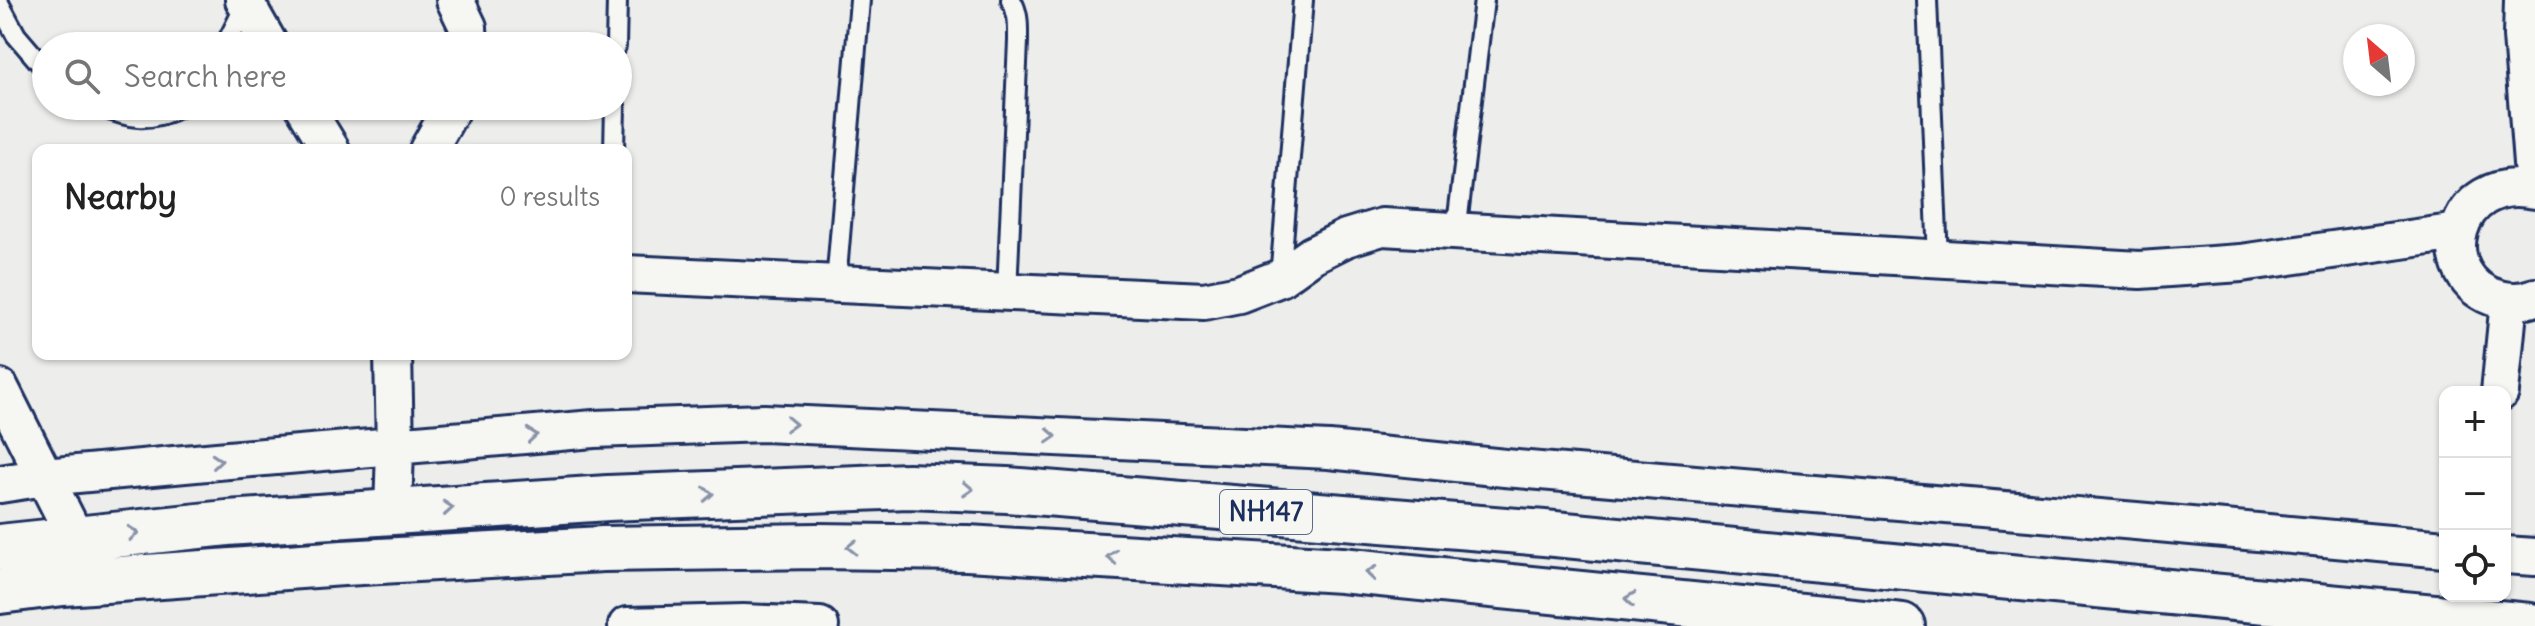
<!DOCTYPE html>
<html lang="en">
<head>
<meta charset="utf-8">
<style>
	:root { --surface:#fff; --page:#f6f6f6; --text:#222; --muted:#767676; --line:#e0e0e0 }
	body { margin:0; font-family:Delius,sans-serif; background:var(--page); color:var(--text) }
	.controls { position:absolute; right:24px; bottom:24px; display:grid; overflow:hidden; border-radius:16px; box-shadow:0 2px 6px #0004 }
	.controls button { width:72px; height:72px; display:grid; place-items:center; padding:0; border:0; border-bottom:2px solid var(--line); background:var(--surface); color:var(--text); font:40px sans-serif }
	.compass { position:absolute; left:2343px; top:24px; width:72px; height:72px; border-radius:50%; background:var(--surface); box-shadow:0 2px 6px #0004; rotate:332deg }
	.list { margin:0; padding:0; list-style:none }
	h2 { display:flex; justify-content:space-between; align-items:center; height:104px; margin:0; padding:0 32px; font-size:34px }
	h2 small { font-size:26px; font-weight:400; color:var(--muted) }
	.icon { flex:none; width:44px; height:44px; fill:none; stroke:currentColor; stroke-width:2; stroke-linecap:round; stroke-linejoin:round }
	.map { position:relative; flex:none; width:2535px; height:626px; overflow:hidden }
	.search { position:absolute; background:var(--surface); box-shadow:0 2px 6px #0004; left:32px; top:32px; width:600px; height:88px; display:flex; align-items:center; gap:20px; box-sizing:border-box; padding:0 28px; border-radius:44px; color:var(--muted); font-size:30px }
	.panel { position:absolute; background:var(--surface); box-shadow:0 2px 6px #0004; left:32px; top:144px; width:600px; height:216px; border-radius:16px }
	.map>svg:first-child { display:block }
</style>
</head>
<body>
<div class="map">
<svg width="2535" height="626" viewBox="0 0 2535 626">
	<rect width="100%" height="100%" fill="#edeeec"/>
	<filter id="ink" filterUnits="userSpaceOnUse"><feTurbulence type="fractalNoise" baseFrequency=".0125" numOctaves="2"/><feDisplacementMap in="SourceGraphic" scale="16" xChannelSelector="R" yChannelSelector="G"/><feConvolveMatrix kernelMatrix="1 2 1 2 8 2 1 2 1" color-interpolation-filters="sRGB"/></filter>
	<g filter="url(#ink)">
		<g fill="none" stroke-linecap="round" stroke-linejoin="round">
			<g stroke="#1b2f5e" stroke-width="24">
				<path id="lane" d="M1927,0L1938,259
					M0,5L16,35L46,70
					M225,46L246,4
					M616,46L617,0
					M99,106C130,119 151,123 182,106
					M614,150L615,106
					M1456,233L1484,0
					M1280,278L1303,0
					M836,284L860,0
					M1007,292L1018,41C1018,26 1019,13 1011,0"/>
			</g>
			<g stroke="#1b2f5e" stroke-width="42">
				<path id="street" d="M244,0L270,46
					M455,0L468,27L469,46
					M2523,0L2522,36L2534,189
					M304,106L331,150
					M428,150L453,106
					M2535,190C2452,172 2428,279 2499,299C2511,302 2523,302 2535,297
					M626,274L1204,301L1239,294L1280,278L1312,255L1346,238L1382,227L2140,270L2241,263L2458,232
					M393,354L395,448L393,512
					M0,388L76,539
					M2500,392L2509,301
					M0,484L45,477L217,461L594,429L764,423L1329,450L1505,468L2136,521L2445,549
					M2505,555L2535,557
					M627,626L743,623L820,626"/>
			</g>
			<g stroke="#1b2f5e" stroke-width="50">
				<path id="highway" d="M0,547L227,523L393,512L608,498L908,486L1007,490L1544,533L2530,626
					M0,591L63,583L343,563L603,549L817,546L967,548L1341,570L1902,626"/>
			</g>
			<use href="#lane" stroke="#f6f6f2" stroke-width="18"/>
			<use href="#street" stroke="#f6f6f2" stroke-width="36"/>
			<use href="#highway" stroke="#f6f6f2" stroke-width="44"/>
		</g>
		<defs><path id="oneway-chevron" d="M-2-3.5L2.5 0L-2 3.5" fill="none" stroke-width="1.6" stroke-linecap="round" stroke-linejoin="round" transform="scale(2)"/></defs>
		<g stroke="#8892a8">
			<use href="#oneway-chevron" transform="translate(791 424) rotate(2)"/>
			<use href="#oneway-chevron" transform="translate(532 435) rotate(-5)"/>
			<use href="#oneway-chevron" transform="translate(1051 436) rotate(3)"/>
			<use href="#oneway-chevron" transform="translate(217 461) rotate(-5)"/>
			<use href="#oneway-chevron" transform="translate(968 489) rotate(2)"/>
			<use href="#oneway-chevron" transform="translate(708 494) rotate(-3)"/>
			<use href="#oneway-chevron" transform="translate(448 508) rotate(-4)"/>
			<use href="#oneway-chevron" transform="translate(133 533) rotate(-6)"/>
			<use href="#oneway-chevron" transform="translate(852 547) rotate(-179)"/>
			<use href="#oneway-chevron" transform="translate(1112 557) rotate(-177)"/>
			<use href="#oneway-chevron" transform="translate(1371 573) rotate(-174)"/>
			<use href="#oneway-chevron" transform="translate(1630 599) rotate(-174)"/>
		</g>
	</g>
	<g text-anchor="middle" stroke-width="6" stroke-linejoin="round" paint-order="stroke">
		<rect fill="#f6f6f2" stroke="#5d6b8a" stroke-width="2" x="1220" y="490" width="92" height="44" rx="6"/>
		<g font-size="26" font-weight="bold" fill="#1b2f5e">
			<text x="1266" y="521">NH147</text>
		</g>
	</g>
</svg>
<div class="controls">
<button>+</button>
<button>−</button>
<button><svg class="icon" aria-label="locate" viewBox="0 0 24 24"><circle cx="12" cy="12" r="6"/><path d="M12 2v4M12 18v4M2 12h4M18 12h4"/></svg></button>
</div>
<svg class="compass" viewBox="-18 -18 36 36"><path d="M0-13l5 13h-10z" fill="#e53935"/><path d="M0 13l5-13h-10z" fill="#767676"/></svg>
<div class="search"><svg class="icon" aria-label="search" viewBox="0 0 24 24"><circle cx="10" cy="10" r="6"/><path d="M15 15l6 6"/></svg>Search here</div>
<section class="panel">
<h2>Nearby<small>0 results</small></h2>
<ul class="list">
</ul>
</section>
</div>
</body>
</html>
